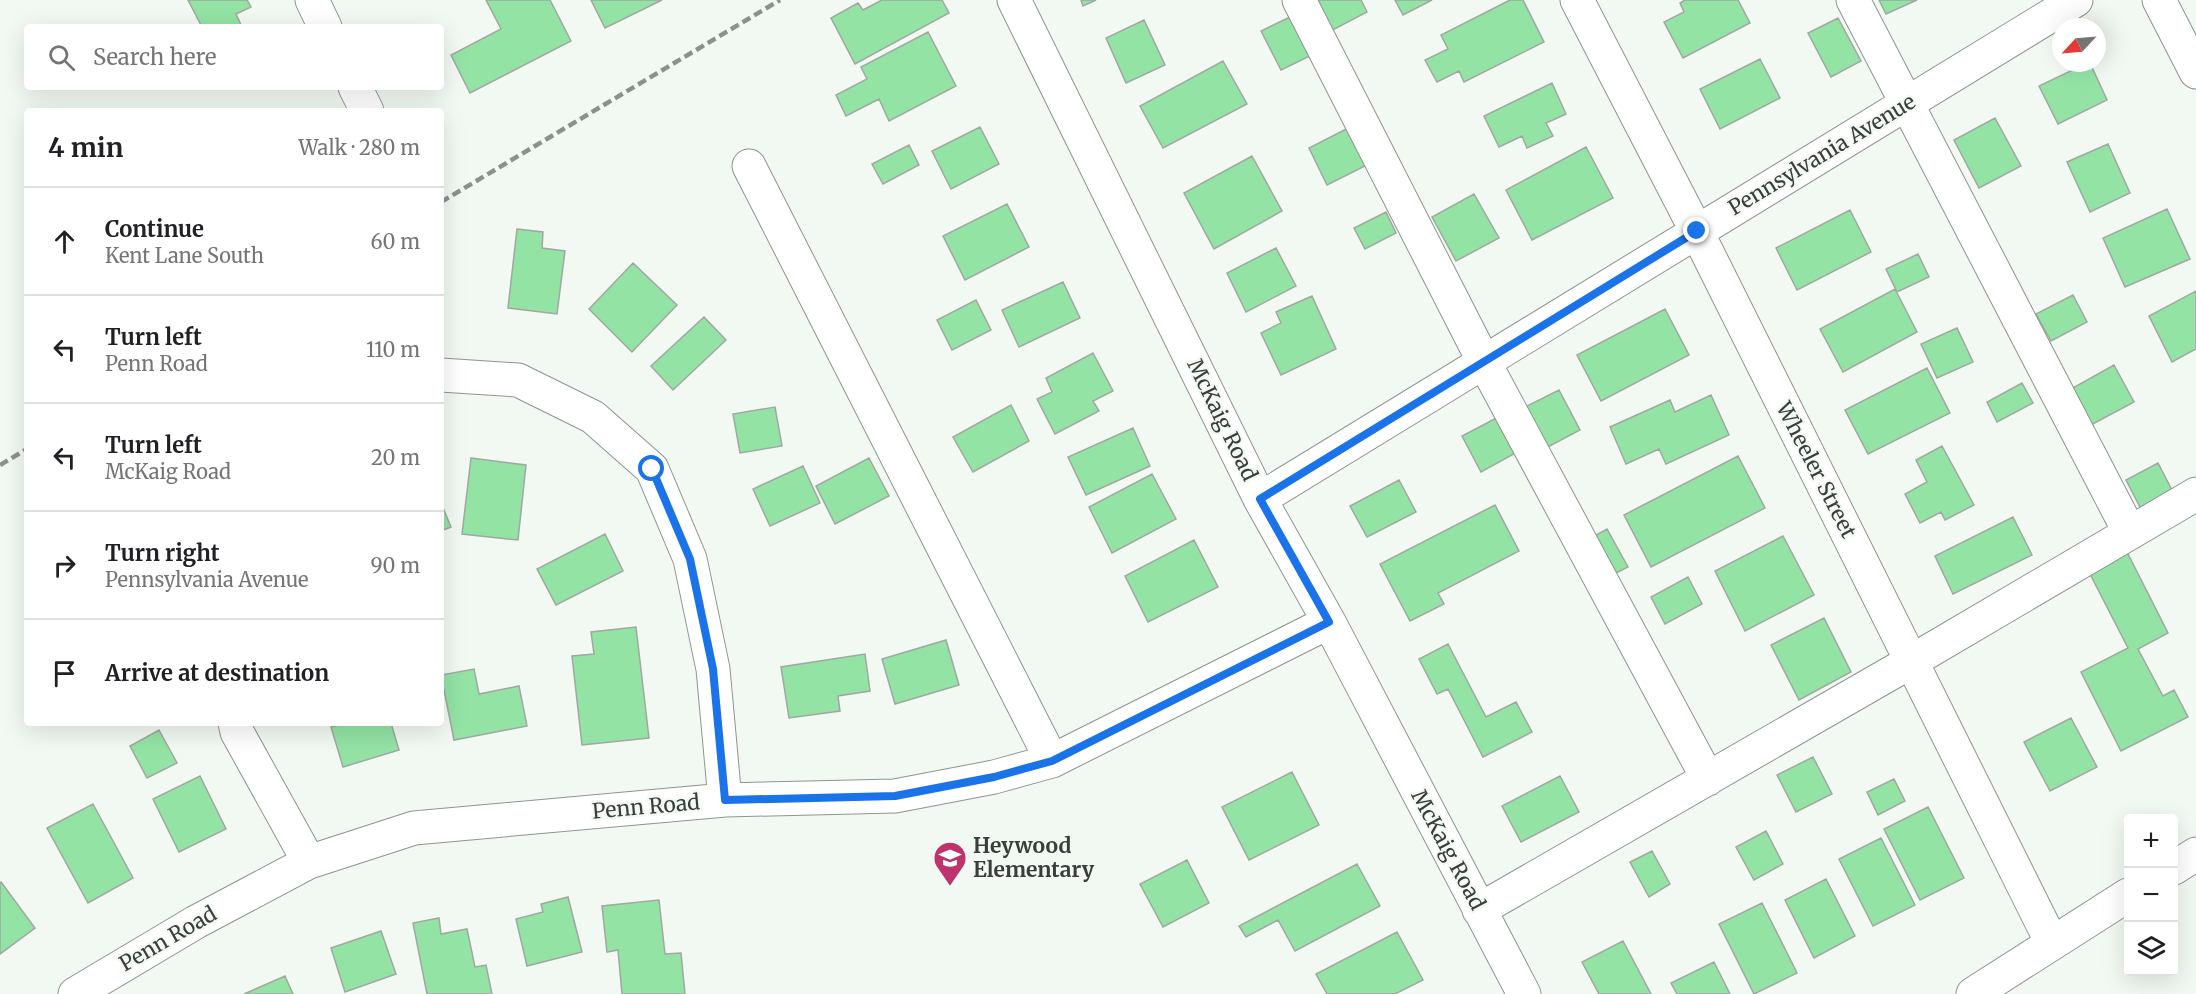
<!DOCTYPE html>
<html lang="en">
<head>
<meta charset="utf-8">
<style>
	:root { --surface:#fff; --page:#f2f2f2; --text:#202124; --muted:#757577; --line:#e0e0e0 }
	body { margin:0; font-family:Merriweather,serif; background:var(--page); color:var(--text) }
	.controls { position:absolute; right:18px; bottom:18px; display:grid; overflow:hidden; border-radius:6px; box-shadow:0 6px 24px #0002 }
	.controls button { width:54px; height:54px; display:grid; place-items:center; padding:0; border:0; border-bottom:2px solid var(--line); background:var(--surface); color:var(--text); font:30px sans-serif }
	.compass { position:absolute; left:2052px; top:18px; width:54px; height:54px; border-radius:50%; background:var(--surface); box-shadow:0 6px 24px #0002; rotate:244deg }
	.stop { position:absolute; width:18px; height:18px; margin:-14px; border:4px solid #1a73e8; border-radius:50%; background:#fff }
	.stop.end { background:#1a73e8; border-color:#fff; box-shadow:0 2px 6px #0008 }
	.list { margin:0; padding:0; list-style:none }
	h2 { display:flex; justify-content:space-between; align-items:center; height:78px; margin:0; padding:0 24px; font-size:26px }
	h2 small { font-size:20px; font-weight:400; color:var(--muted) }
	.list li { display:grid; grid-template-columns:39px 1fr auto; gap:18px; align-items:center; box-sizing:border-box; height:108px; padding:0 24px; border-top:2px solid var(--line) }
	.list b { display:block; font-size:22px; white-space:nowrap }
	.list p { margin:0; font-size:20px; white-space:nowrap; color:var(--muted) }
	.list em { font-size:20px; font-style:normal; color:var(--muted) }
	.icon { flex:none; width:33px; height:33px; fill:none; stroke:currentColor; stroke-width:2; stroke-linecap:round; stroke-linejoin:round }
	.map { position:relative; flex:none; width:2196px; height:994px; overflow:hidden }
	.search { position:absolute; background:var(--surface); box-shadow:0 6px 24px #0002; left:24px; top:24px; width:420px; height:66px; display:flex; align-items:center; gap:15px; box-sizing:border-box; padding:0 21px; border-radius:6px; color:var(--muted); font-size:22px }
	.panel { position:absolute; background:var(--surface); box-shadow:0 6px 24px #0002; left:24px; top:108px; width:420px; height:618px; border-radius:6px }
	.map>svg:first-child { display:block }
</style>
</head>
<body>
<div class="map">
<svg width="2196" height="994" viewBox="0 0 2196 994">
	<rect width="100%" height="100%" fill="#f1f9f2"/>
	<path fill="#93e3a5" stroke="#a0a8a1" stroke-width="1.5" d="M188,0H247L251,7L236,14L242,27H202Z
		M486,0H550L571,41L470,93L451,55L501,29Z
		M591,0H662L605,28Z
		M882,0H942L949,13L855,64L831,18L858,3L863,10Z
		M1081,0H1096L1083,6Z
		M1312,0H1361L1367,12L1327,33Z
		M1395,0H1432L1403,15Z
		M1510,0H1523L1544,42L1464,82L1459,71L1437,82L1425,60L1448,49L1441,35Z
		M1685,0H1738L1750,23L1683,58L1664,22L1684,12L1680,3Z
		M1879,0H1917L1886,14Z
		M1290,17L1310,56L1281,70L1261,31Z
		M1838,18L1861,61L1831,77L1808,33Z
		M1144,20L1165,65L1126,83L1106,38Z
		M928,32L956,86L889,121L879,99L846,116L836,95L867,79L861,67Z
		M1760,59L1780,98L1720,129L1700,89Z
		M1223,61L1247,104L1163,148L1140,106Z
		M2087,63H2090L2107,100L2058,124L2039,86Z
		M1552,83L1566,114L1546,123L1553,136L1527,148L1522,136L1499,147L1484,116Z
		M1995,118L2021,166L1979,188L1954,140Z
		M1352,126L1371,163L1327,185L1309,148Z
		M980,127L999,164L951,189L932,151Z
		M2108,144L2130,193L2090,212L2067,162Z
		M909,145L919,165L883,184L872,164Z
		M1586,147L1613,198L1532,240L1506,190Z
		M1252,156L1282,211L1214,249L1184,193Z
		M1474,194L1499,238L1456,261L1432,217Z
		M1007,204L1029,247L965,280L943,236Z
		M2167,209L2190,259L2125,287L2103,238Z
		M1850,210L1871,252L1797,290L1776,248Z
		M1386,212L1396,233L1365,249L1354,228Z
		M517,229L543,232L542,248L565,251L557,314L508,308Z
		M1276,248L1296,286L1246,312L1227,273Z
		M1918,254L1929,277L1897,292L1886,269Z
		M633,263L677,305L632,352L589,309Z
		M1063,282L1080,318L1019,347L1002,310Z
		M1895,289L1917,332L1843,372L1820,329Z
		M2196,291V349L2172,362L2149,316Z
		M2073,295L2087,322L2051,341L2036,314Z
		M1312,296L1336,349L1281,375L1261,333L1281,323L1276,312Z
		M976,300L991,330L952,350L937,320Z
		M1665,309L1689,355L1601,401L1577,355Z
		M704,317L726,340L673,390L651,366Z
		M1957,328L1973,362L1937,378L1921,344Z
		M1093,353L1113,391L1093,401L1099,411L1055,434L1037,399L1052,392L1046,378Z
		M2114,365L2134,402L2091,425L2071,389Z
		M1927,368L1950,413L1868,454L1845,410Z
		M2022,383L2033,403L1997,422L1987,402Z
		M1559,390L1580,430L1544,449L1523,408Z
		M1711,395L1729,435L1666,464L1659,449L1626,464L1610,427L1670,400L1675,412Z
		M1011,405L1029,441L973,472L953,437Z
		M775,407L782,446L740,453L733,414Z
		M1502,415L1521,450L1481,472L1462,436Z
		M1133,428L1150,466L1086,495L1068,457Z
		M1942,446L1974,505L1945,520L1941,512L1920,523L1905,494L1927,482L1916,460Z
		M1738,456L1765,508L1651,567L1624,515Z
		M471,458L526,465L518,540L462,534Z
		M869,458L889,496L835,524L816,486Z
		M2158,463L2173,492L2141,509L2126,480Z
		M803,466L820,503L770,526L753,489Z
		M1152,474L1176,519L1112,553L1089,507Z
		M1399,480L1416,512L1367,537L1350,506Z
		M441,503L451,527L441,531Z
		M1495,505L1519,551L1438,593L1444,604L1410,621L1380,564Z
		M2013,517L2032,555L1953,594L1935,556Z
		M1607,529L1628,567L1602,580L1582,543Z
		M605,534L623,571L556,605L537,569Z
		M1783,536L1814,595L1745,631L1715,571Z
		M1194,540L1218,587L1148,622L1125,576Z
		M2127,552L2168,633L2138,649L2163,696L2174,690L2188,717L2121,751L2081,672L2128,648L2089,572Z
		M1688,577L1702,604L1665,624L1651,597Z
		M1824,618L1851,672L1799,700L1771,645Z
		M636,627L649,738L582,745L572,656L594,654L591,632Z
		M946,640L959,685L895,704L882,659Z
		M1448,644L1486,717L1516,702L1532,732L1483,757L1448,689L1437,694L1419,659Z
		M865,654L870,691L838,696L840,711L789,718L781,667Z
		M474,669L479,694L519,686L527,726L454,740L441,675Z
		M2071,718L2097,767L2050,791L2024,742Z
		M344,723H391L399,750L343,767L331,727Z
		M159,730L177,763L147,778L130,746Z
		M1813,757L1832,794L1796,812L1777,775Z
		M1292,772L1319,825L1249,860L1222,807Z
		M200,776L226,829L179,852L153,799Z
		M1560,776L1579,812L1521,842L1502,806Z
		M1894,779L1905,801L1878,815L1867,792Z
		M93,804L133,878L88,903L47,828Z
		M1928,807L1964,878L1920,900L1884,829Z
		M1766,831L1783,864L1754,880L1736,847Z
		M1881,838L1915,905L1873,926L1839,859Z
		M1652,851L1670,884L1649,897L1630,862Z
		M1187,860L1209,903L1163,927L1140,884Z
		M1357,864L1380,906L1295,951L1278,920L1246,937L1239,926Z
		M1826,879L1855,936L1814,958L1785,900Z
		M1,882L35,928L0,954V883Z
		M568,897L582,952L527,966L516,919L543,912L541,904Z
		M659,900L665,954L681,953L685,994H622L618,950L607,952L602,906Z
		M1762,903L1797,973L1754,994L1719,924Z
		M439,918L441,934L467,929L475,967L486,965L492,994H427L413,923Z
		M381,931L396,974L345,992L331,948Z
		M1397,932L1423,980L1395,994H1327L1316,974Z
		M1623,941L1651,994H1599L1582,962Z
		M1714,962L1730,994H1677L1671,983Z
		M285,976L293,994H244Z"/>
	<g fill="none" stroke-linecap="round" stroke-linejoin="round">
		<g stroke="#8d958f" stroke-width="35">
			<path id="minor" d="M312,0L325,27
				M1014,0L1260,499L1329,622L1524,994
				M1299,0L1484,362L1708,779
				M1577,0L1697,232L2052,943
				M1853,0L2130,533
				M2159,0L2196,72
				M355,87L367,111
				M749,166L1052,761
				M441,375L518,380L593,417L652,469L690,559L713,669L725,800
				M1260,499L2076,0
				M235,723L237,732L309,862
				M2174,868L2196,854
				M1479,910L1912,661L2196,494
				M75,994L196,922L309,862L414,828L725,800L895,796L994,777L1052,761L1329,622
				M1973,994L2128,895"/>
		</g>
		<use href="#minor" stroke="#fff" stroke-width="33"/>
		<path stroke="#8c918d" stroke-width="4.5" stroke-dasharray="9 4.5" stroke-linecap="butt" d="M441,202L780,0
			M0,465L27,449"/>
	</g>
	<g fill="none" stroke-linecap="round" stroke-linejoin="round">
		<path stroke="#1a73e8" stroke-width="8" d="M652,469L690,559L713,669L725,800L895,796L994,777L1052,761L1329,622L1260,499L1697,231"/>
	</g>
	<defs>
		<g id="school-pin" transform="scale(1.725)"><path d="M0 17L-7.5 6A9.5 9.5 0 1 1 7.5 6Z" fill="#be336b" stroke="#f1f9f2"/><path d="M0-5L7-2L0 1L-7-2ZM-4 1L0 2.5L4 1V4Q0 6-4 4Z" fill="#fff"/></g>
	</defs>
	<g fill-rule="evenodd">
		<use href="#school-pin" x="950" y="858"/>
	</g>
	<g text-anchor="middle" stroke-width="4.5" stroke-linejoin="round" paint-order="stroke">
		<g font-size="21" fill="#3a3d3b" stroke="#f1f9f2">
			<text transform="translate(1822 155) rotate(-31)" y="7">Pennsylvania Avenue</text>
			<text transform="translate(1222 420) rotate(64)" y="7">McKaig Road</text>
			<text transform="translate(1816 470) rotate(63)" y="7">Wheeler Street</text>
			<text transform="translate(646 807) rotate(-5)" y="7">Penn Road</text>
			<text transform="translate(1448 850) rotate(62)" y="7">McKaig Road</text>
			<text transform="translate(168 939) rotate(-30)" y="7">Penn Road</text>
		</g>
		<g font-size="21" font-weight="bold" fill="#3a3d3b" stroke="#f1f9f2" text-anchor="start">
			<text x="973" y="853">Heywood<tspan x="973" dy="24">Elementary</tspan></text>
		</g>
	</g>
</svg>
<div class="controls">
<button>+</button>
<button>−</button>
<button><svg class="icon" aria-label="layers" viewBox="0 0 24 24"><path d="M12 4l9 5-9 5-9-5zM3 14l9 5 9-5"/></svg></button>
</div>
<svg class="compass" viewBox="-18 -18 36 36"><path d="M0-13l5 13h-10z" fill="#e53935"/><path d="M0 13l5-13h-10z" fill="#757577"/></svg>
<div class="stop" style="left:652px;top:469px"></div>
<div class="stop end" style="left:1697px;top:231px"></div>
<div class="search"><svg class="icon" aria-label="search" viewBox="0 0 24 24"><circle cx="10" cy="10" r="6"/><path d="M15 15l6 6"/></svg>Search here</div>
<section class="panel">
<h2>4 min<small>Walk · 280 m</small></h2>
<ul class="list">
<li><svg class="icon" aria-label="ahead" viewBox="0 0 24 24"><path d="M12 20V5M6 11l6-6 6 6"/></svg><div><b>Continue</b><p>Kent Lane South</p></div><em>60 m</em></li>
<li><svg class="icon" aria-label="left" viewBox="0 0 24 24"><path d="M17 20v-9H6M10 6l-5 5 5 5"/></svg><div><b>Turn left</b><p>Penn Road</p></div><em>110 m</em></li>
<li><svg class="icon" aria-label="left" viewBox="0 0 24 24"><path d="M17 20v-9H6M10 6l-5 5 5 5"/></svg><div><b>Turn left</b><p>McKaig Road</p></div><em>20 m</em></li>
<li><svg class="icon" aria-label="right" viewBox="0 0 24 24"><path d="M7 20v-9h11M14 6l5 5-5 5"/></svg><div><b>Turn right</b><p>Pennsylvania Avenue</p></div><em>90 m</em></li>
<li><svg class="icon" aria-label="arrive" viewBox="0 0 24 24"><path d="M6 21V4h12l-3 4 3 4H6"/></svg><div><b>Arrive at destination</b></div></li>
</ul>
</section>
</div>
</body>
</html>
